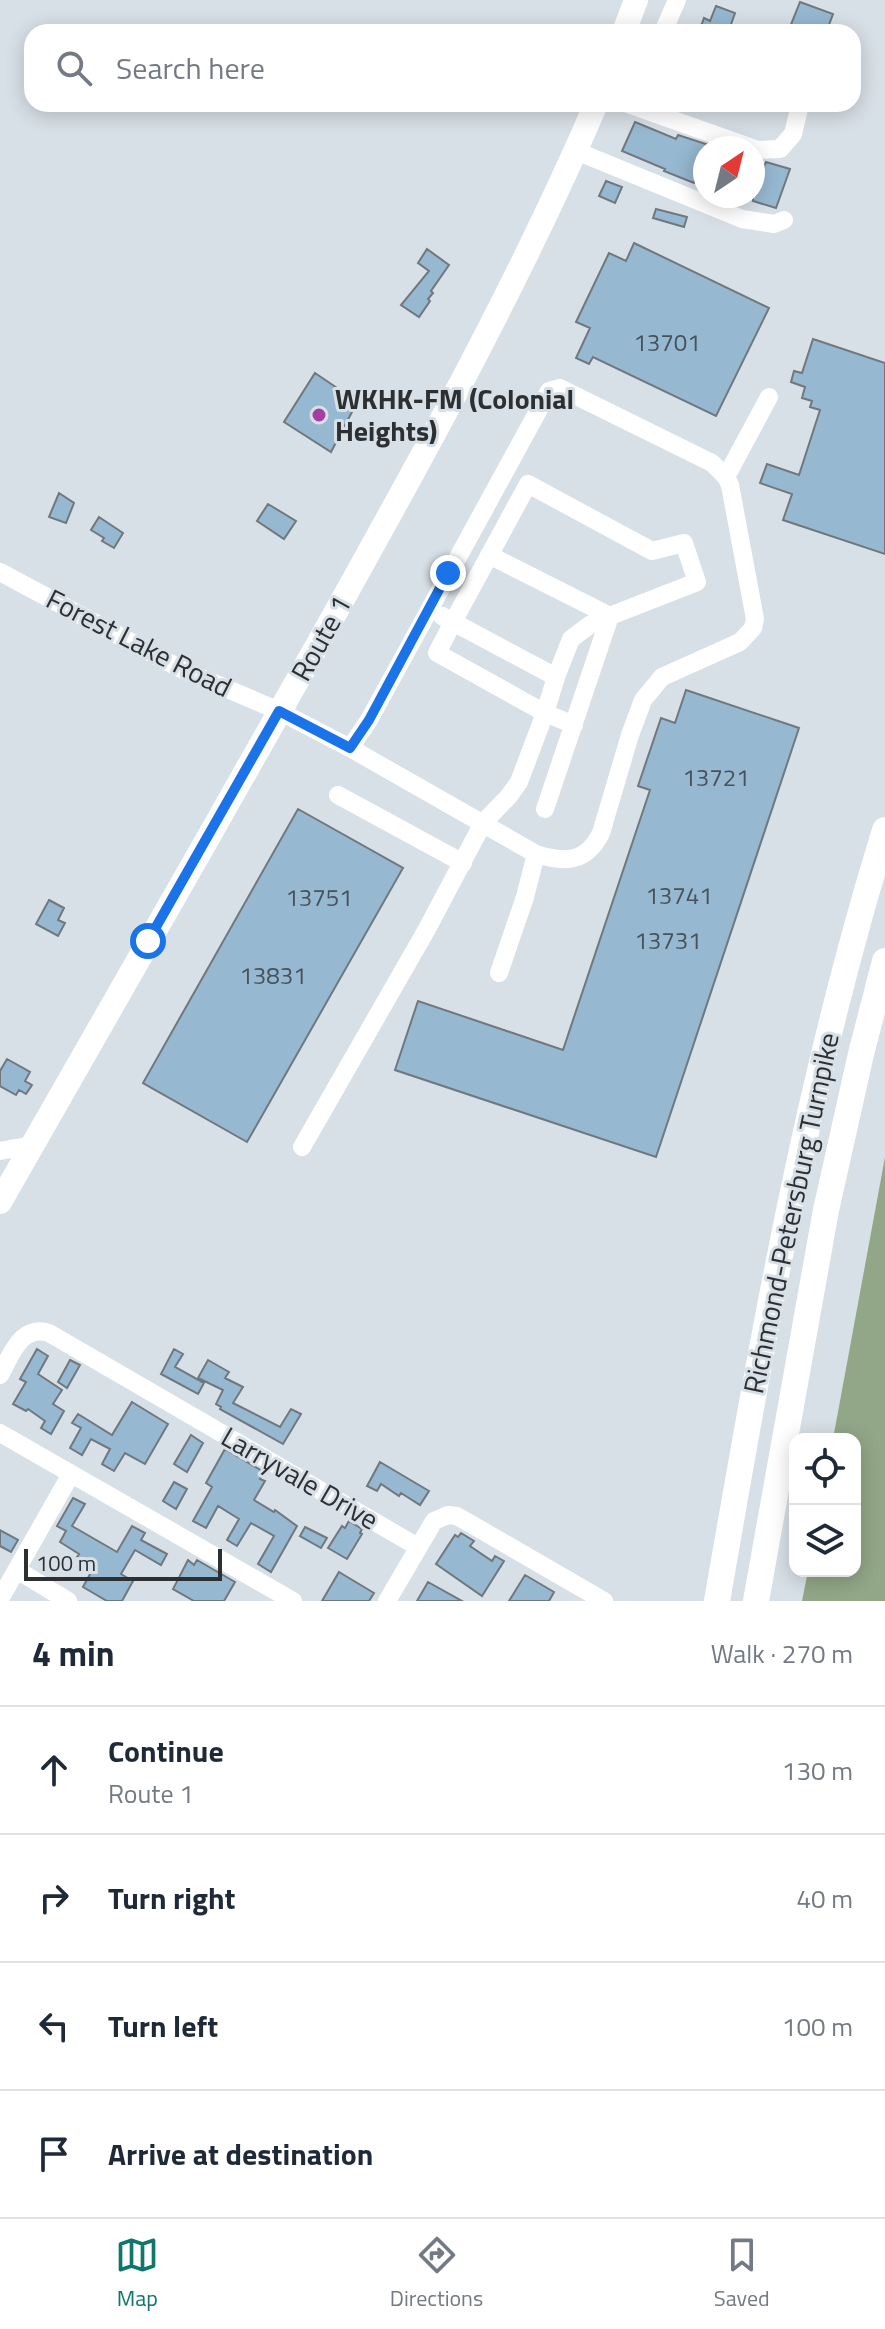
<!DOCTYPE html>
<html lang="en">
<head>
<meta charset="utf-8">
<style>
	:root { --surface:#fff; --page:#f6f6f7; --text:#1f2937; --muted:#747a83; --line:#e0e1e3; --accent:#0f766e }
	body { margin:0; font-family:"Titillium Web",sans-serif; background:var(--page); color:var(--text) }
	.controls { position:absolute; right:24px; bottom:24px; display:grid; overflow:hidden; border-radius:16px; box-shadow:0 4px 20px #0003 }
	.controls button { width:72px; height:72px; display:grid; place-items:center; padding:0; border:0; border-bottom:2px solid var(--line); background:var(--surface); color:var(--text); font:40px sans-serif }
	.compass { position:absolute; left:693px; top:136px; width:72px; height:72px; border-radius:50%; background:var(--surface); box-shadow:0 4px 20px #0003; rotate:35deg }
	.scale { position:absolute; left:24px; bottom:20px; width:198px; box-sizing:border-box; padding-left:8px; border:4px solid #2d3033; border-top:0; font-size:22px; line-height:28px; white-space:nowrap; color:#2d3033; -webkit-text-stroke:6px #d8e0e7; paint-order:stroke }
	.stop { position:absolute; width:24px; height:24px; margin:-18px; border:6px solid #1a73e8; border-radius:50%; background:#fff }
	.stop.end { background:#1a73e8; border-color:#fff; box-shadow:0 2px 8px #0008 }
	.list { margin:0; padding:0; list-style:none }
	h2 { display:flex; justify-content:space-between; align-items:center; height:104px; margin:0; padding:0 32px; font-size:34px }
	h2 small { font-size:26px; font-weight:400; color:var(--muted) }
	.list li { display:grid; grid-template-columns:52px 1fr auto; gap:24px; align-items:center; box-sizing:border-box; height:128px; padding:0 32px; border-top:2px solid var(--line) }
	.list b { display:block; font-size:30px; white-space:nowrap }
	.list p { margin:0; font-size:26px; white-space:nowrap; color:var(--muted) }
	.list em { font-size:26px; font-style:normal; color:var(--muted) }
	.icon { flex:none; width:44px; height:44px; fill:none; stroke:currentColor; stroke-width:2; stroke-linecap:round; stroke-linejoin:round }
	.map { position:relative; flex:none; width:885px; height:1601px; overflow:hidden }
	.search { position:absolute; background:var(--surface); box-shadow:0 4px 20px #0003; left:24px; right:24px; top:24px; height:88px; display:flex; align-items:center; gap:20px; box-sizing:border-box; padding:0 28px; border-radius:24px; color:var(--muted); font-size:30px }
	.sheet { height:616px; background:var(--surface) }
	nav { display:flex; justify-content:space-around; align-items:center; box-sizing:border-box; height:112px; border-top:2px solid var(--line); background:var(--surface); font-size:22px; color:var(--muted) }
	nav a { display:grid; justify-items:center; gap:4px }
	nav .on { color:var(--accent) }
	.map>svg:first-child { display:block }
</style>
</head>
<body>
<div class="map">
<svg width="885" height="1601" viewBox="0 0 885 1601">
	<rect width="100%" height="100%" fill="#d8e0e7"/>
	<path fill="#92a787" d="M885,1157V1601H802L808,1571H855V1439H833Z"/>
	<path fill="#96b8d1" stroke="#70787e" stroke-width="2" d="M800,2L833,14L827,30L824,29L823,32H788Z
		M716,6L735,13L729,30L732,32H699L704,18L710,21Z
		M635,122L676,139L678,135L709,145L705,148V155L694,183L664,171L665,169L622,151Z
		M766,162L790,169L776,208L753,201V164L763,169Z
		M606,181L622,187L615,203L599,196Z
		M656,209L687,217L684,227L653,218Z
		M634,243L769,308L716,416L593,357L589,364L576,358L590,328L576,322L609,253L626,261Z
		M427,249L449,265L431,291L433,293L428,299L430,301L419,317L401,305L429,271L418,263Z
		M813,339L885,363V554L783,520L792,494L760,483L767,464L799,475L820,410L810,407L812,401L802,398L805,387L791,382L794,371L802,373Z
		M315,373L343,392L339,399L354,408L331,452L284,422Z
		M59,493L74,503L66,523L49,517Z
		M268,504L296,521L284,539L257,521Z
		M99,517L123,533L114,548L102,541L104,538L91,530Z
		M686,690L799,728L656,1157L395,1070L418,1001L563,1050L650,790L638,786L661,718L675,723Z
		M298,809L403,868L247,1142L143,1083Z
		M49,900L64,908L58,920L65,923L58,936L36,924Z
		M7,1059L30,1072L25,1081L32,1085L26,1094L19,1090L16,1095L0,1086V1071Z
		M37,1349L48,1356L38,1374L62,1390L53,1404L64,1411L51,1434L41,1428L45,1421L28,1409L26,1411L13,1404L26,1382L20,1379Z
		M174,1349L183,1354L175,1367L204,1383L198,1394L161,1374Z
		M70,1360L80,1365L67,1388L58,1382Z
		M208,1360L229,1372L225,1378L243,1387L233,1403L280,1427L291,1409L301,1414L283,1444L220,1409L221,1407L216,1404L223,1390L198,1378Z
		M132,1402L168,1424L145,1464L125,1453L114,1471L102,1464L110,1449L91,1439L82,1455L70,1448L81,1428L72,1423L78,1414L112,1435Z
		M191,1435L203,1443L187,1472L174,1464Z
		M225,1449L264,1472L260,1479L265,1481L254,1500L274,1512L275,1510L297,1526L271,1572L258,1564L274,1536L251,1523L237,1546L227,1540L239,1519L218,1506L206,1528L193,1521L212,1487L206,1483Z
		M380,1462L429,1491L420,1505L401,1493L399,1496L381,1484L377,1491L367,1486Z
		M174,1482L187,1489L176,1509L163,1501Z
		M73,1498L85,1504L72,1526L117,1552L132,1526L145,1533L141,1540L167,1554L161,1565L135,1550L121,1574L133,1581L122,1601H107L83,1587L95,1565L77,1557L79,1554L60,1542L66,1531L57,1526Z
		M349,1521L362,1529L360,1533L362,1534L347,1559L328,1548L342,1526L345,1528Z
		M305,1527L327,1538L321,1548L300,1536Z
		M0,1530L18,1540L11,1552L0,1546Z
		M461,1533L474,1541L470,1546L492,1561L495,1556L504,1561L482,1596L436,1564L455,1535L458,1537Z
		M188,1560L194,1565L197,1560L235,1582L224,1601H194L173,1589Z
		M339,1572L374,1593L369,1601H322Z
		M525,1575L554,1592L549,1601H509Z
		M428,1582L462,1601H417Z"/>
	<g fill="none" stroke-linecap="round" stroke-linejoin="round">
		<path stroke="#fff" stroke-width="18" d="M663,32L677,0
			M628,104L758,150L780,149L793,134L800,105L796,104
			M576,151L742,219L774,224L784,220
			M726,477L769,397
			M489,555L610,616
			M0,572L181,669L279,711L350,748L536,854C565,863 586,863 601,833L630,735L643,700L662,677L740,642L753,628L755,619L730,485L726,477L712,463L560,388L549,391L369,720L350,748
			M442,616L453,622L528,484L652,551L684,543L697,582L610,616L545,809
			M556,677L545,713L574,725
			M338,795L463,863
			M499,973L525,897L536,854
			M302,1147L427,929L483,823L509,796L519,782L545,713L437,653L453,622L556,677L571,639L591,624L610,616
			M0,1151L33,1145
			M0,1375C11,1355 21,1324 49,1333L418,1547
			M0,1433L293,1601
			M17,1570L68,1601
			M0,1599L71,1474
			M387,1601L434,1521L448,1515L457,1516L604,1601"/>
		<path stroke="#fff" stroke-width="24" d="M624,32L636,0
			M0,1202C105,1019 210,835 314,651C414,472 515,292 596,104"/>
		<path stroke="#fff" stroke-width="26" d="M717,1601C762,1342 807,1082 885,830
			M756,1601L826,1210L861,1054L885,961"/>
	</g>
	<g fill="none" stroke-linecap="round" stroke-linejoin="round">
		<path stroke="#1a73e8" stroke-width="10" d="M148,941L279,711L350,748L369,720L448,573"/>
	</g>
	<circle fill="#a43ea3" stroke="#d8e0e7" stroke-width="3" cx="319" cy="415" r="8"/>
	<g text-anchor="middle" stroke-width="6" stroke-linejoin="round" paint-order="stroke">
		<g font-size="24" fill="#47525a">
			<text x="667" y="351">13701</text>
			<text x="716" y="786">13721</text>
			<text x="679" y="904">13741</text>
			<text x="319" y="906">13751</text>
			<text x="668" y="949">13731</text>
			<text x="273" y="984">13831</text>
		</g>
		<g font-size="28" font-weight="bold" fill="#2d3033" stroke="#d8e0e7" text-anchor="start">
			<text x="335" y="409">WKHK-FM (Colonial<tspan x="335" dy="32">Heights)</tspan></text>
		</g>
		<g font-size="28" fill="#2d3033" stroke="#d8e0e7">
			<text transform="translate(321 638) rotate(-61)" y="10">Route 1</text>
			<text transform="translate(139 643) rotate(27)" y="10">Forest Lake Road</text>
			<text transform="translate(791 1213) rotate(-78)" y="10">Richmond-Petersburg Turnpike</text>
			<text transform="translate(300 1478) rotate(30)" y="10">Larryvale Drive</text>
		</g>
	</g>
</svg>
<div class="controls">
<button><svg class="icon" aria-label="locate" viewBox="0 0 24 24"><circle cx="12" cy="12" r="6"/><path d="M12 2v4M12 18v4M2 12h4M18 12h4"/></svg></button>
<button><svg class="icon" aria-label="layers" viewBox="0 0 24 24"><path d="M12 4l9 5-9 5-9-5zM3 14l9 5 9-5"/></svg></button>
</div>
<svg class="compass" viewBox="-18 -18 36 36"><path d="M0-13l5 13h-10z" fill="#e53935"/><path d="M0 13l5-13h-10z" fill="#747a83"/></svg>
<div class="scale">100 m</div>
<div class="stop" style="left:148px;top:941px"></div>
<div class="stop end" style="left:448px;top:573px"></div>
<div class="search"><svg class="icon" aria-label="search" viewBox="0 0 24 24"><circle cx="10" cy="10" r="6"/><path d="M15 15l6 6"/></svg>Search here</div>
</div>
<section class="sheet">
<h2>4 min<small>Walk · 270 m</small></h2>
<ul class="list">
<li><svg class="icon" aria-label="ahead" viewBox="0 0 24 24"><path d="M12 20V5M6 11l6-6 6 6"/></svg><div><b>Continue</b><p>Route 1</p></div><em>130 m</em></li>
<li><svg class="icon" aria-label="right" viewBox="0 0 24 24"><path d="M7 20v-9h11M14 6l5 5-5 5"/></svg><div><b>Turn right</b></div><em>40 m</em></li>
<li><svg class="icon" aria-label="left" viewBox="0 0 24 24"><path d="M17 20v-9H6M10 6l-5 5 5 5"/></svg><div><b>Turn left</b></div><em>100 m</em></li>
<li><svg class="icon" aria-label="arrive" viewBox="0 0 24 24"><path d="M6 21V4h12l-3 4 3 4H6"/></svg><div><b>Arrive at destination</b></div></li>
</ul>
</section>
<nav>
<a class="on"><svg class="icon" aria-label="map" viewBox="0 0 24 24"><path d="M3 6l6-2 6 2 6-2v14l-6 2-6-2-6 2zM9 4v14M15 6v14"/></svg>Map</a>
<a><svg class="icon" aria-label="directions" viewBox="0 0 24 24"><path d="M12 3l9 9-9 9-9-9zM9 14v-3h6M13 9l2 2-2 2"/></svg>Directions</a>
<a><svg class="icon" aria-label="saved" viewBox="0 0 24 24"><path d="M7 4h10v16l-5-4-5 4z"/></svg>Saved</a>
</nav>
</body>
</html>
